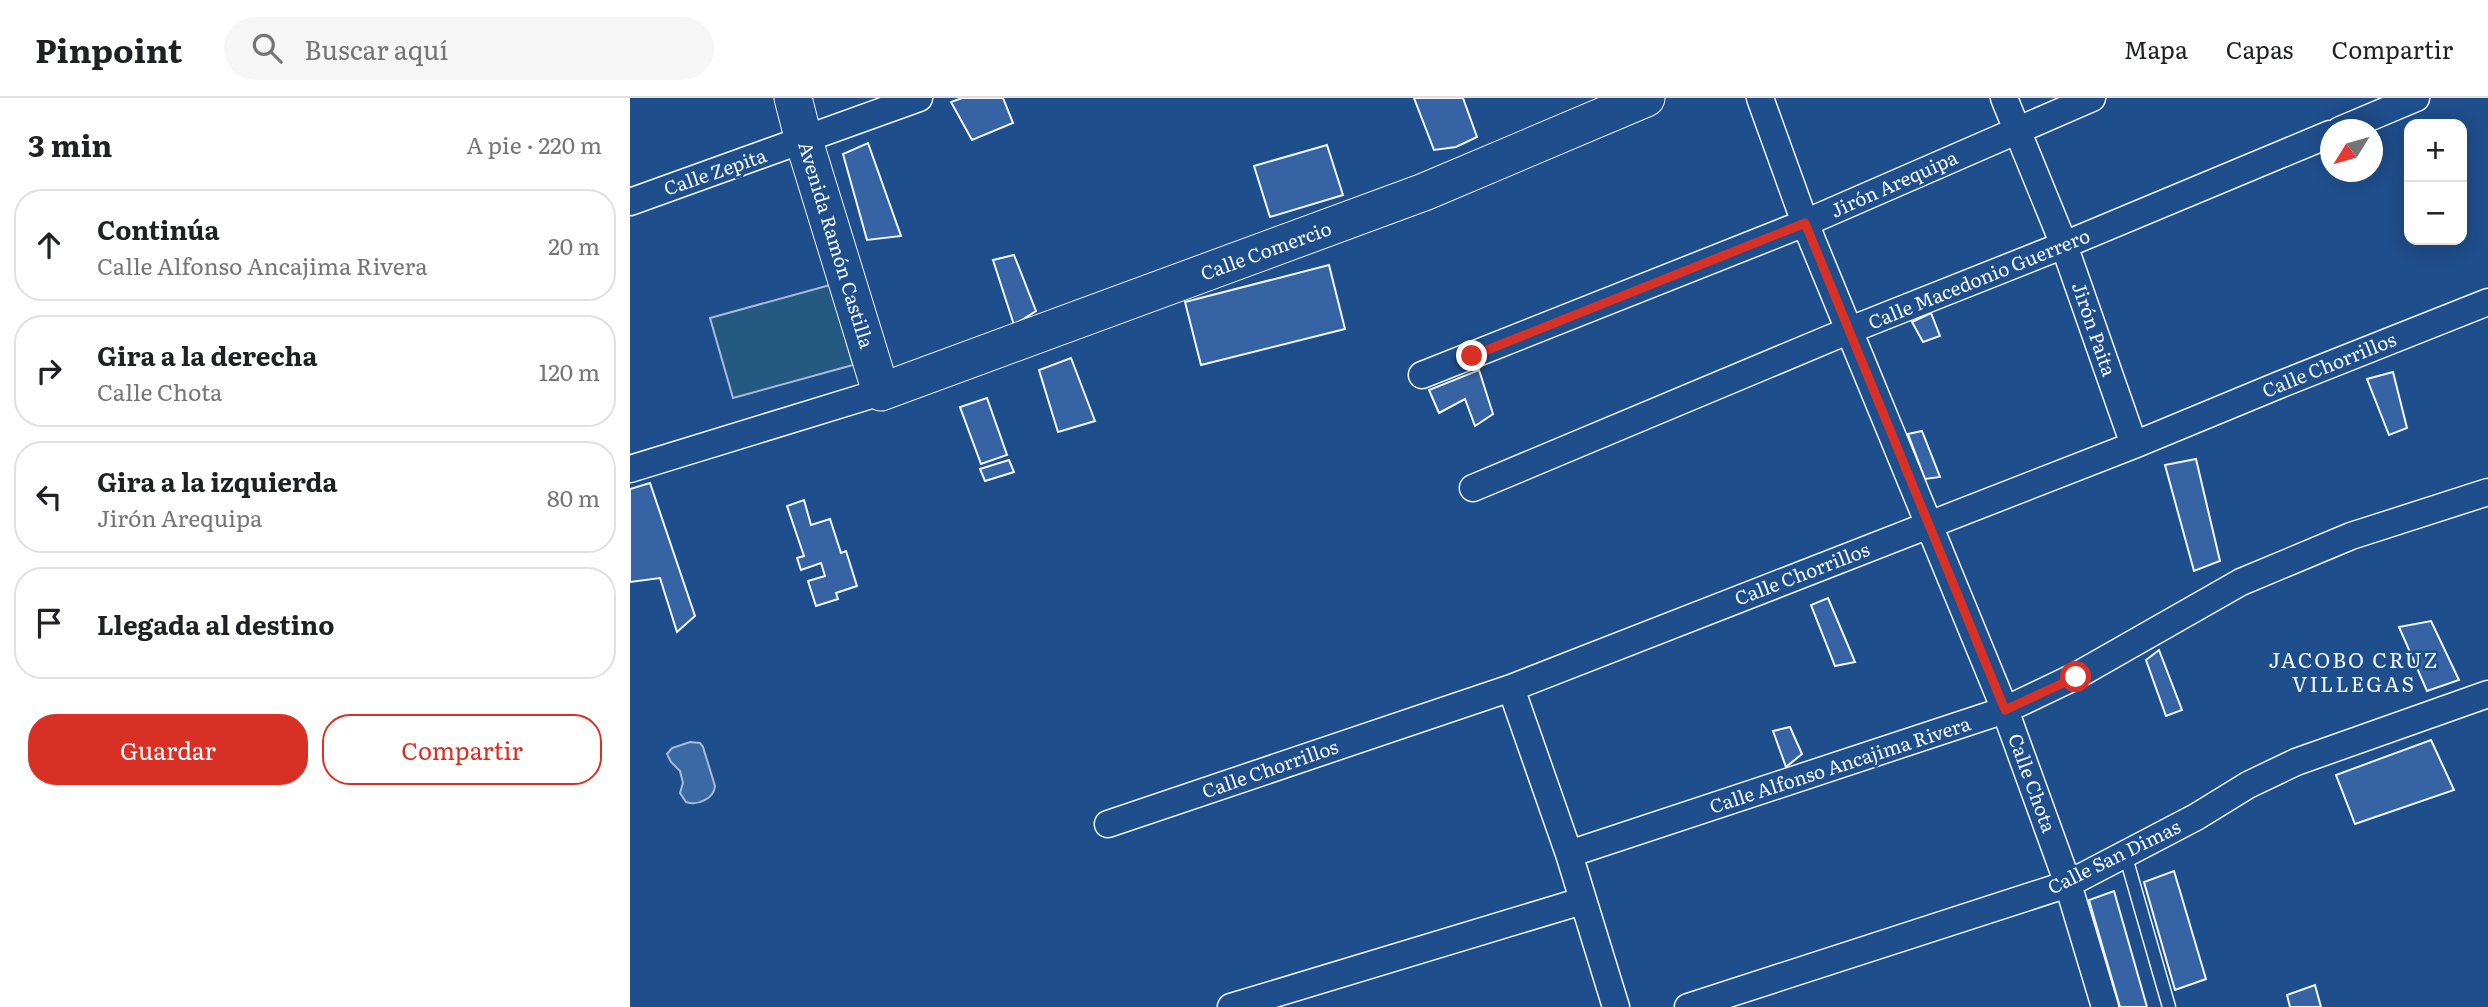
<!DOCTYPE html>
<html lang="es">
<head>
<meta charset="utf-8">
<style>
	:root { --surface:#fff; --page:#f6f6f6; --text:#202124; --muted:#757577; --line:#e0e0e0; --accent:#d93025 }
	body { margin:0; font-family:Literata,serif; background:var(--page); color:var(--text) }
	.controls { position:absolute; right:21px; top:21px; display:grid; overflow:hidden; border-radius:14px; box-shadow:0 4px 18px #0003 }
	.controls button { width:63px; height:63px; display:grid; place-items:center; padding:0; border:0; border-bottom:2px solid var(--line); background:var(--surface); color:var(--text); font:35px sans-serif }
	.compass { position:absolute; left:1690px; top:21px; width:63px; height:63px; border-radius:50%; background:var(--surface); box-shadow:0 4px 18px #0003; rotate:233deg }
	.stop { position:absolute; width:21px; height:21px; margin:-16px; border:5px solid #d93025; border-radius:50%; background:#fff }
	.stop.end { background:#d93025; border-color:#fff; box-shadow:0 2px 7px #0008 }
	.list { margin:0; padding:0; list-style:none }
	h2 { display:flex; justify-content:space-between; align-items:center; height:91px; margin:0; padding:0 28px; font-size:30px }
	h2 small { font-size:23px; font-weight:400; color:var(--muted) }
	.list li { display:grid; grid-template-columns:46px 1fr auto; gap:21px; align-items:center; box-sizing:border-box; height:112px; margin:0 14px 14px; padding:0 14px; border:2px solid var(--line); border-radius:28px }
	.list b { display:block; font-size:26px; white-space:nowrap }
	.list p { margin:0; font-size:23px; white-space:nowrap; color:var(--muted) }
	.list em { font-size:23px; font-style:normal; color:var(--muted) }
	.actions { display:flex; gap:14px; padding:21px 28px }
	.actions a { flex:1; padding:16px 0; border:2px solid var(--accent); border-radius:28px; text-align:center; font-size:24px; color:var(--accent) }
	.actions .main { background:var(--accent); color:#fff }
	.icon { flex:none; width:38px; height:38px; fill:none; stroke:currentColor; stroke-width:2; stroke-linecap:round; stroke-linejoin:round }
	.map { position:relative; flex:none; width:1858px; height:909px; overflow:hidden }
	header { display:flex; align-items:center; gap:42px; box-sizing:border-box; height:98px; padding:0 35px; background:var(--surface); border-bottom:2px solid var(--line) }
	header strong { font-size:33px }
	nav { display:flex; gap:38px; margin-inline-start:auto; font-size:24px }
	.search { width:490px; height:63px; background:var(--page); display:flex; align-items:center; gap:18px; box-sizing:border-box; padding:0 24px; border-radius:38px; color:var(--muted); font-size:26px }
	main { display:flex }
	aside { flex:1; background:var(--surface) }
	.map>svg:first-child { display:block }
</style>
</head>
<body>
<header>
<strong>Pinpoint</strong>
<div class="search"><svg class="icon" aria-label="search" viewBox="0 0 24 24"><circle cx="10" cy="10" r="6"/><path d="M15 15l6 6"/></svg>Buscar aquí</div>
<nav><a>Mapa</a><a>Capas</a><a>Compartir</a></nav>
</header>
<main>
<aside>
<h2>3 min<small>A pie · 220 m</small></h2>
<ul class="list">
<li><svg class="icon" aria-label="ahead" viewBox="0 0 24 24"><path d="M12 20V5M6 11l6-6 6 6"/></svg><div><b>Continúa</b><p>Calle Alfonso Ancajima Rivera</p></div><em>20 m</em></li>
<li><svg class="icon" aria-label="right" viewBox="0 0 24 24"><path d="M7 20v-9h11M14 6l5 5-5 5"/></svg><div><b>Gira a la derecha</b><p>Calle Chota</p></div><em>120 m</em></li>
<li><svg class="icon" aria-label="left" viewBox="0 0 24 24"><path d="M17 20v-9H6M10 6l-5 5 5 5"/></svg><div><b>Gira a la izquierda</b><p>Jirón Arequipa</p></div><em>80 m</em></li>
<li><svg class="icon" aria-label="arrive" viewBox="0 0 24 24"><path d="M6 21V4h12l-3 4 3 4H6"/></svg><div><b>Llegada al destino</b></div></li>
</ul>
<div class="actions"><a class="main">Guardar</a><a>Compartir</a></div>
</aside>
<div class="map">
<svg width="1858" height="909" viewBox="0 0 1858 909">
	<rect width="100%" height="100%" fill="#1f4e8c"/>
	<path fill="#245a82" stroke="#a8bbd7" stroke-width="2" d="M200,187L223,267L103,300L80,220Z"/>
	<path fill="#3b69a3" stroke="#a8bbd7" stroke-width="2" d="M60,644L70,645L73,649L85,688C84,701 67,708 56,704L50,695L53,685L50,673L41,664L37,656L42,650Z"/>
	<path fill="#3563a3" stroke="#f2f6ff" stroke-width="2" d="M332,0H373L383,25L342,42L321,4Z
		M784,0H833L847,39L826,49L804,52Z
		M238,45L271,138L237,142L213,56Z
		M697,47L713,97L640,119L624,68Z
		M384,157L406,213L384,227L363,162Z
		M699,167L715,231L571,267L555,204Z
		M1301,215L1310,238L1293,244L1282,224Z
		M441,260L465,323L428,334L409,272Z
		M849,272L863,316L845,328L835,301L809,315L799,292Z
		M1763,274L1777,330L1759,337L1737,281Z
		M357,300L377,357L351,366L330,309Z
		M1292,333L1310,379L1295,381L1278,336Z
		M1566,361L1590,463L1564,473L1535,367Z
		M379,362L384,374L355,383L350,371Z
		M20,385L65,518L47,534L30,480L0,484V391Z
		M174,402L181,427L200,421L211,455L216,453L227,488L206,495L208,501L186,508L178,483L195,478L191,465L171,472L167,460L174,458L157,408Z
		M1198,500L1225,564L1205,568L1181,507Z
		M1801,523L1829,582L1797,593L1769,529Z
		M1529,552L1552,612L1536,618L1516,562Z
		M1160,629L1172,656L1156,669L1143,633Z
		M1801,642L1824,692L1725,726L1706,677Z
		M1544,773L1576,881L1545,892L1514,784Z
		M1484,793L1517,909H1490L1459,802Z
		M1685,887L1691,909H1660L1657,897Z"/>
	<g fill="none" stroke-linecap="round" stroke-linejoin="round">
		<g stroke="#f2f6ff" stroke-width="15">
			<path id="lane" d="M1495,756L1539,909"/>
		</g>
		<g stroke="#f2f6ff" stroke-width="29">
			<path id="street" d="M1130,0L1175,125L1375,612L1438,786L1475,909
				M1374,0L1434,147L1504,347
				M1710,32L1786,0
				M0,104L289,0
				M792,277L1175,125L1462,0
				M0,371L251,294
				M843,390L1220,232L1434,147L1700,36
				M881,590L939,756L986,909
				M478,726L881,590L1504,347L1649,287L1858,204
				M939,756L1375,612L1446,578L1611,484L1721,438L1858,394
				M601,909L952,803
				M1058,909L1438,786L1566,719L1618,687L1666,664L1858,596"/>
		</g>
		<g stroke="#f2f6ff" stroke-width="39">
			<path id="secondary" d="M163,0L174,43L251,294L794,94L1016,0"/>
		</g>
		<use href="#lane" stroke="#1f4e8c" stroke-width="12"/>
		<use href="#street" stroke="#1f4e8c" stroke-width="26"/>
		<use href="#secondary" stroke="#1f4e8c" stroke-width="37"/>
	</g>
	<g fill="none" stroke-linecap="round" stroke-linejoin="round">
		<path stroke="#d93025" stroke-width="9" d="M842,258L1175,125L1375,612L1446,579"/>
	</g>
	<g text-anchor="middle" stroke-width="5" stroke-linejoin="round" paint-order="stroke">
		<g font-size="19" fill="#f2f6ff" stroke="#1f4e8c">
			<text transform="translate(85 74) rotate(-19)" y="7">Calle Zepita</text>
			<text transform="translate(1264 86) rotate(-24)" y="7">Jirón Arequipa</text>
			<text transform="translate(206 147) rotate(73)" y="7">Avenida Ramón Castilla</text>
			<text transform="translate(636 153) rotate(-20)" y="7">Calle Comercio</text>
			<text transform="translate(1349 181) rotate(-22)" y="7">Calle Macedonio Guerrero</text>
			<text transform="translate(1464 231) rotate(71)" y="7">Jirón Paita</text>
			<text transform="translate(1699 267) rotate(-22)" y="7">Calle Chorrillos</text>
			<text transform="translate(1172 476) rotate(-21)" y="7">Calle Chorrillos</text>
			<text transform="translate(1210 667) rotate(-18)" y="7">Calle Alfonso Ancajima Rivera</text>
			<text transform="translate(640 671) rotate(-19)" y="7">Calle Chorrillos</text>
			<text transform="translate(1402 685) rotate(70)" y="7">Calle Chota</text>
			<text transform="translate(1484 759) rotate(-26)" y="7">Calle San Dimas</text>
		</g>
		<g font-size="21" letter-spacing="2" fill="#f2f6ff" stroke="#1f4e8c">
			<text x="1724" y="570">JACOBO CRUZ<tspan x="1724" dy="24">VILLEGAS</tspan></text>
		</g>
	</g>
</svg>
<div class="controls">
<button>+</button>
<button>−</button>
</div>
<svg class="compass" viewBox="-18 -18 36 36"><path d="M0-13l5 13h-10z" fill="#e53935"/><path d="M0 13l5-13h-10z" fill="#757577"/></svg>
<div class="stop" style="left:1446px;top:579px"></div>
<div class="stop end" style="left:842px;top:258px"></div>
</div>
</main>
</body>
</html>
